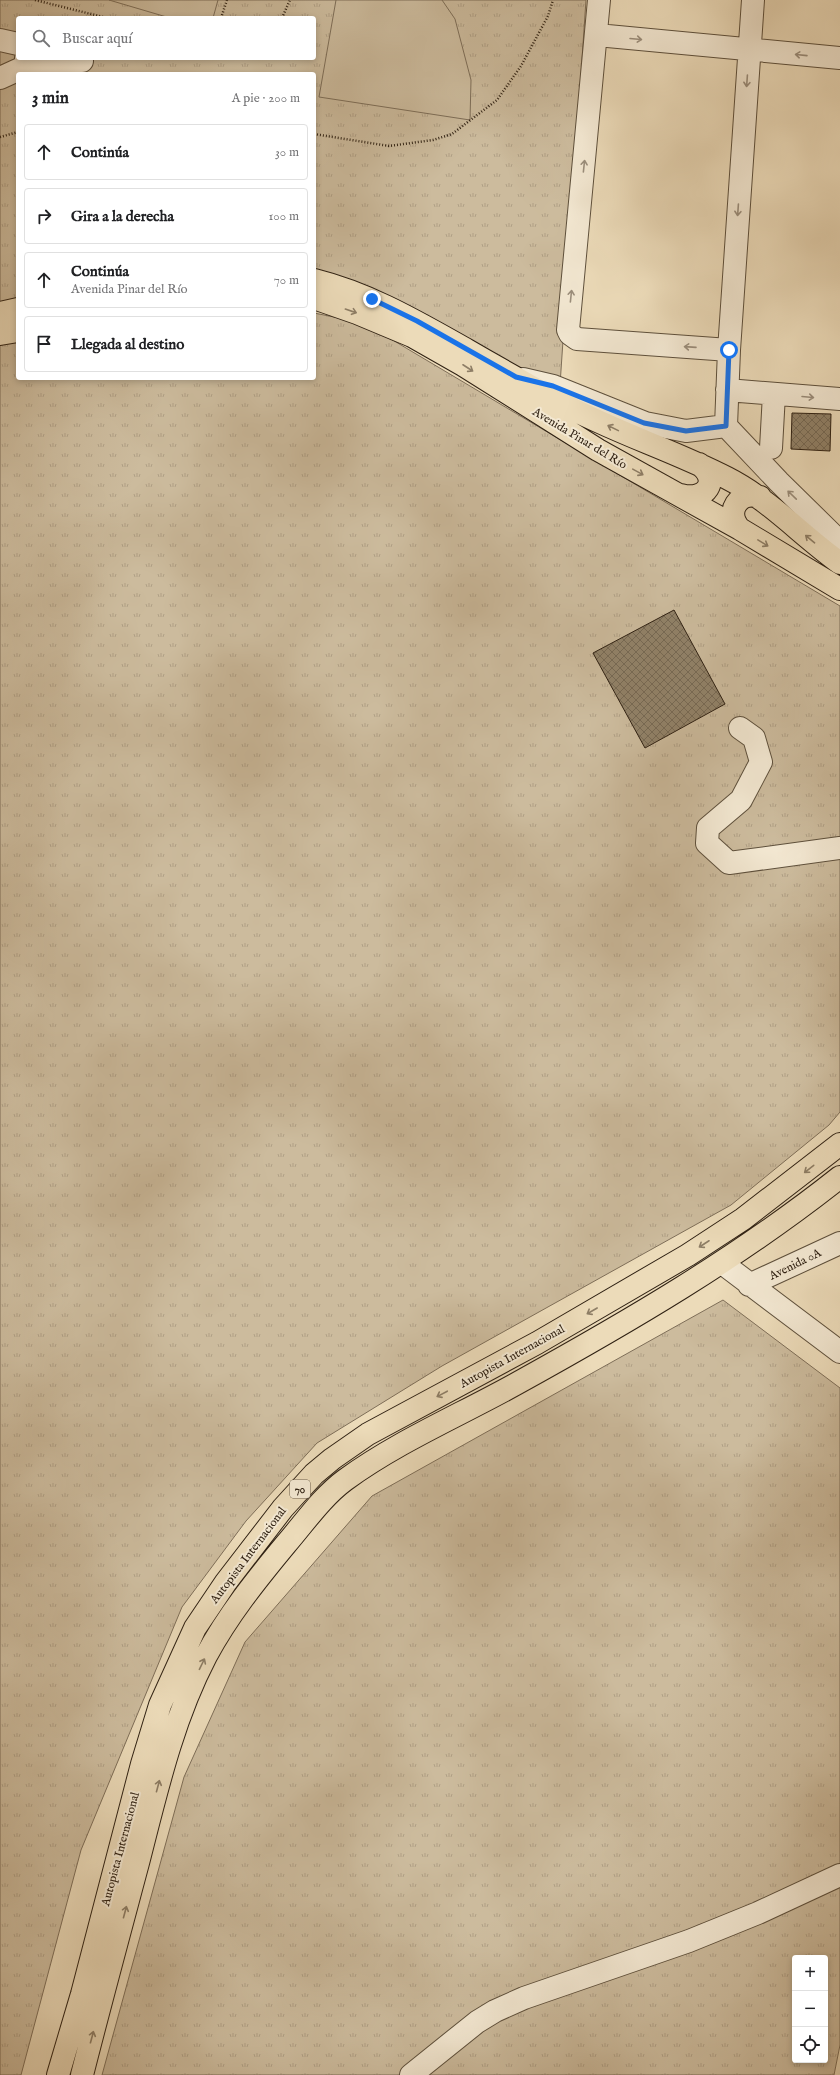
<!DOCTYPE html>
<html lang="es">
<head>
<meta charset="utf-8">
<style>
	:root { --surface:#fff; --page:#f2f2f2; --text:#202124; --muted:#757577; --line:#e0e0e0 }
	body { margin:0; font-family:"IM FELL English",serif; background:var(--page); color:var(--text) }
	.controls { position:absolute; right:12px; bottom:12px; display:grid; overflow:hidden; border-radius:4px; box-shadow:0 2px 6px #0003 }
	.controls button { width:36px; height:36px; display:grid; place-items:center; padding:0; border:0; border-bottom:1px solid var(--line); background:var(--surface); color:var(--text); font:20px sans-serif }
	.stop { position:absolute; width:12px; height:12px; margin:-9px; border:3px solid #1a73e8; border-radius:50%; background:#fff }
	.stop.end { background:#1a73e8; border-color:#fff; box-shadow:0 1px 4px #0008 }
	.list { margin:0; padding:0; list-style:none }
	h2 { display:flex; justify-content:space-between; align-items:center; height:52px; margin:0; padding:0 16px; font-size:17px }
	h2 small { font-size:13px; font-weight:400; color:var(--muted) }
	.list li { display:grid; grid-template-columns:26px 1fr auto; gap:12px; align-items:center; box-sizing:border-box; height:56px; margin:0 8px 8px; padding:0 8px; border:1px solid var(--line); border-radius:4px }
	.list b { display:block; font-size:15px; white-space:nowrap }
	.list p { margin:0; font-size:13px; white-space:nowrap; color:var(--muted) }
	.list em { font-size:13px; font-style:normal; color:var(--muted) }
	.icon { flex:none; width:22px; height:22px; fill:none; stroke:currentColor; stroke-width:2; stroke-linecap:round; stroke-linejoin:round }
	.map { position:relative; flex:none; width:840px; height:2075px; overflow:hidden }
	.search { position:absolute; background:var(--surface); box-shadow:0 2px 6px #0003; left:16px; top:16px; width:300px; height:44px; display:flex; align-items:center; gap:10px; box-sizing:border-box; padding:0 14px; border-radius:4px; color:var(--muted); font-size:15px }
	.panel { position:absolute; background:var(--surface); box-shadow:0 2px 6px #0003; left:16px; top:72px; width:300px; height:308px; border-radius:4px }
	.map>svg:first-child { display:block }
</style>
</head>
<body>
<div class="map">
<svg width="840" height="2075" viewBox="0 0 840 2075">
	<defs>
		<pattern id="grass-tufts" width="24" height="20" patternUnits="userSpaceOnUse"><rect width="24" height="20" fill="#ccbb9d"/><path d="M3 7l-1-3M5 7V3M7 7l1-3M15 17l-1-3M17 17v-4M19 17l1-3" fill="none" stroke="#b0a086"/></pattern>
		<pattern id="building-cross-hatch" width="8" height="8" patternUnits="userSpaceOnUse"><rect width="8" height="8" fill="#918269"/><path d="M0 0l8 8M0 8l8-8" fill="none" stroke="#776a55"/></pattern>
	</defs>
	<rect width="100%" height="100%" fill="#ecdbb9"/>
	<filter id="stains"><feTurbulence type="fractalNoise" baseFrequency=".005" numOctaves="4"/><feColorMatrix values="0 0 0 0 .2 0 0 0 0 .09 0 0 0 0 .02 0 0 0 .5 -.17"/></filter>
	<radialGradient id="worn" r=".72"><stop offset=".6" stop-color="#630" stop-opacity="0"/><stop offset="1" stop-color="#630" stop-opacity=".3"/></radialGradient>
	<path fill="url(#grass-tufts)" stroke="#7e6e58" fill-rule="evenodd" d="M0,0H586L560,385L512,372L314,273V74H18V303L0,305ZM18,18H314V58H18Z
		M314,313L364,323L840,606V1112L829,1125L731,1205L442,1366L317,1443L246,1521L182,1607L81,1850L21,2075H0V344L18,341V378H314Z
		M723,1300L840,1388V2045L834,2075H102L184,1777L245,1642L372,1496ZM795,1958H825V2060H795Z"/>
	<path fill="#ccbb9d" stroke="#7e6e58" d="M109,0H218L213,18H170Z
		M336,0H442L455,19L471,80L470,120L319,97Z"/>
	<path fill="url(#building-cross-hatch)" stroke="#2f2113" d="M792,413L831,414L830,451L791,449Z
		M674,610L725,704L645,748L593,653Z"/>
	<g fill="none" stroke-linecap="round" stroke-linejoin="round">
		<g stroke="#5e503c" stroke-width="24">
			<path id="minor" d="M599,0L568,330L570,334L577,339L729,350
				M753,0L729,350L726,426L779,482L840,542
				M597,35L840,58
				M0,40L18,44
				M27,61H82
				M0,78L22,68L27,61L26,58
				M523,379L553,386L645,423L686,431L726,426
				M727,390L840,399
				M771,448L774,394
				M740,728L754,738L761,762L741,800L708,828L707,843L729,863L840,848
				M722,1263L840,1352
				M749,1285L840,1243
				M411,2075L477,2022L495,2011L524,1998L689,1941L758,1913L840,1875"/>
		</g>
		<g stroke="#2f2113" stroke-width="24">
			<path id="major" d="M314,280C370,294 417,322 467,350C498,368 528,385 559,402C613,432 673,450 727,478C770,500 801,535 840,563
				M314,298L357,313L412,336L463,365L598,450L740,529L840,589
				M0,313L18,309
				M0,334L18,331
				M681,495C706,502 721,480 699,464
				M740,529C724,512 739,490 760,497
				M58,2075L82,1994L142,1764L160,1705L195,1628L226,1582L283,1508L314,1474L332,1459L368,1434L537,1343L688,1255L743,1219L840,1144
				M82,2075C100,2004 119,1934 138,1863C156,1793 172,1721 206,1656C228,1615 257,1579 286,1544C305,1522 322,1497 345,1480C397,1442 458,1416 514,1385C628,1322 738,1258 840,1177"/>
		</g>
		<path stroke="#2f2113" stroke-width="2.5" stroke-dasharray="1 2" stroke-linecap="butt" d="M35,0L107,18
			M221,18L227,0
			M282,18L290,0
			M314,134L389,146L433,140L452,134L497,100L521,66L548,16L553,0
			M0,137L18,132"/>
		<use href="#minor" stroke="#f3e8d2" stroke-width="22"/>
		<use href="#major" stroke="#ecdbb9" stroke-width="22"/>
	</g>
	<defs><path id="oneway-shaft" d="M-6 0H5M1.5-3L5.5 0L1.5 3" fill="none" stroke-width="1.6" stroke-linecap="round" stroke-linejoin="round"/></defs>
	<g stroke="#9b8e7c">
		<use href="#oneway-shaft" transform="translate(636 39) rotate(5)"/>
		<use href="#oneway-shaft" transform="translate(801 55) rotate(-174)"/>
		<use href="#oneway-shaft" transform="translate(747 81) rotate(94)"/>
		<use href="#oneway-shaft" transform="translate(584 166) rotate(-84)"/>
		<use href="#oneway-shaft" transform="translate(738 210) rotate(94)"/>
		<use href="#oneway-shaft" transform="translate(571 296) rotate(-84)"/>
		<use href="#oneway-shaft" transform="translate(690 347) rotate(-176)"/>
		<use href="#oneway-shaft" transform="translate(808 397) rotate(5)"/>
		<use href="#oneway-shaft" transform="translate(792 495) rotate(-136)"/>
	</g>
	<g stroke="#8e7e66">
		<use href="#oneway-shaft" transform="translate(351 311) rotate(19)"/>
		<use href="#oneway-shaft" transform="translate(468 368) rotate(33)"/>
		<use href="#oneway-shaft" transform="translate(613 428) rotate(-154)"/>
		<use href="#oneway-shaft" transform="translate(638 472) rotate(29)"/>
		<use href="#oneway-shaft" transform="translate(810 539) rotate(-140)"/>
		<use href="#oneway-shaft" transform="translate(763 543) rotate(31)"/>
		<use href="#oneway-shaft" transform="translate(809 1169) rotate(142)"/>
		<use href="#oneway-shaft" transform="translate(704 1244) rotate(147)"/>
		<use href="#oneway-shaft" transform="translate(592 1311) rotate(150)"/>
		<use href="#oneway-shaft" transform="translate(442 1394) rotate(152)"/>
		<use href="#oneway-shaft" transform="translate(202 1664) rotate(-64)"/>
		<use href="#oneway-shaft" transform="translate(158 1786) rotate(-75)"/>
		<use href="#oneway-shaft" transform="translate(125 1912) rotate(-75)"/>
		<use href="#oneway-shaft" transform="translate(92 2037) rotate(-75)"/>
	</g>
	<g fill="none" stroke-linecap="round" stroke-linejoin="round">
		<path stroke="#1a73e8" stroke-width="5" d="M372,299L417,321L516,377L553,386L644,423L686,431L726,426L729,350"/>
	</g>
	<g text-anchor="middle" stroke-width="4" stroke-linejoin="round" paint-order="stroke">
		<rect fill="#f3e8d2" stroke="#6a5d4c" stroke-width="1" x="290" y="1480" width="20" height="18" rx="3"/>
		<g font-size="11" font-weight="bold" fill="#2f2113">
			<text x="300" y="1493">70</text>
		</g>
		<g font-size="12" fill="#2f2113" stroke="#f3e8d2">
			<text transform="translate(580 438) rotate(31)" y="4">Avenida Pinar del Río</text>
			<text transform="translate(795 1264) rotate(-26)" y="4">Avenida 0A</text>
			<text transform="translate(512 1356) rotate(-29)" y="4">Autopista Internacional</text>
			<text transform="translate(248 1555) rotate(-53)" y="4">Autopista Internacional</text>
			<text transform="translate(120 1849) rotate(-75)" y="4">Autopista Internacional</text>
		</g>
	</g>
	<rect width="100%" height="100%" filter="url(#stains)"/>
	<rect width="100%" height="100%" fill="url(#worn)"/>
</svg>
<div class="controls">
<button>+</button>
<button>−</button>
<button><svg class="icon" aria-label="locate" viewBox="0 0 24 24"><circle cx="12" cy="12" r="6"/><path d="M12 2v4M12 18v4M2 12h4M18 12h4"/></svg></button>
</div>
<div class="stop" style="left:729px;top:350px"></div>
<div class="stop end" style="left:372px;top:299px"></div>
<div class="search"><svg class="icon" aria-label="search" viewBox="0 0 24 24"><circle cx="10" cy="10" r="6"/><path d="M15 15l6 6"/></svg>Buscar aquí</div>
<section class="panel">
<h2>3 min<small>A pie · 200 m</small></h2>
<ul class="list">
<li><svg class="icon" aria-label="ahead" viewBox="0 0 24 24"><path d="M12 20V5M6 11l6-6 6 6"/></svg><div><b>Continúa</b></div><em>30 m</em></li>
<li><svg class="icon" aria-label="right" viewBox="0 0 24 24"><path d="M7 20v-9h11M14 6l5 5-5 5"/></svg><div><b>Gira a la derecha</b></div><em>100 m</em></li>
<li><svg class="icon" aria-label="ahead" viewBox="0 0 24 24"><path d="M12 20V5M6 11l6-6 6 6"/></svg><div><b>Continúa</b><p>Avenida Pinar del Río</p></div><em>70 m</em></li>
<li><svg class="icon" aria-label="arrive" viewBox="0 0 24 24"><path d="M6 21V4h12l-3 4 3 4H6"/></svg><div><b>Llegada al destino</b></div></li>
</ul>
</section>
</div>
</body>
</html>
